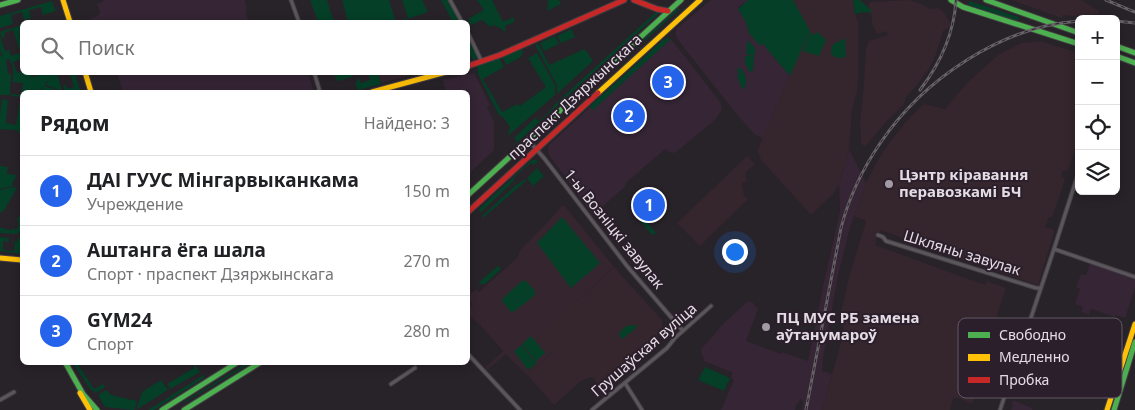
<!DOCTYPE html>
<html lang="ru">
<head>
<meta charset="utf-8">
<style>
	:root { --surface:#fff; --page:#f2f2f2; --text:#202124; --muted:#757577; --line:#e0e0e0; --accent:#2563eb }
	body { margin:0; font-family:"Noto Sans",sans-serif; background:var(--page); color:var(--text) }
	.controls { position:absolute; right:15px; top:15px; display:grid; overflow:hidden; border-radius:8px; box-shadow:0 2px 12px #0003 }
	.controls button { width:45px; height:45px; display:grid; place-items:center; padding:0; border:0; border-bottom:1px solid var(--line); background:var(--surface); color:var(--text); font:25px sans-serif }
	.you { position:absolute; left:734px; top:251px; width:18px; height:18px; margin:-12px; border:4px solid #fff; border-radius:50%; background:#1a73e8; box-shadow:0 0 0 8px #1a73e833 }
	.badge { display:grid; place-items:center; width:32px; height:32px; border-radius:50%; background:var(--accent); color:#fff; font-size:16px; font-weight:700 }
	.pin { position:absolute; translate:-50% -50%; border:2px solid #fff; box-shadow:0 1px 5px #0006 }
	.list { margin:0; padding:0; list-style:none }
	h2 { display:flex; justify-content:space-between; align-items:center; height:65px; margin:0; padding:0 20px; font-size:21px }
	h2 small { font-size:16px; font-weight:400; color:var(--muted) }
	.list li { display:grid; grid-template-columns:32px 1fr auto; gap:15px; align-items:center; box-sizing:border-box; height:70px; padding:0 20px; border-top:1px solid var(--line) }
	.list b { display:block; font-size:19px; white-space:nowrap }
	.list p { margin:0; font-size:16px; white-space:nowrap; color:var(--muted) }
	.list em { font-size:16px; font-style:normal; color:var(--muted) }
	.icon { flex:none; width:28px; height:28px; fill:none; stroke:currentColor; stroke-width:2; stroke-linecap:round; stroke-linejoin:round }
	.map { position:relative; flex:none; width:1135px; height:410px; overflow:hidden }
	.search { position:absolute; background:var(--surface); box-shadow:0 2px 12px #0003; left:20px; top:20px; width:450px; height:55px; display:flex; align-items:center; gap:12px; box-sizing:border-box; padding:0 18px; border-radius:8px; color:var(--muted); font-size:19px }
	.panel { position:absolute; background:var(--surface); box-shadow:0 2px 12px #0003; left:20px; top:90px; width:450px; height:275px; border-radius:8px }
	.map>svg:first-child { display:block }
</style>
</head>
<body>
<div class="map">
<svg width="1135" height="410" viewBox="0 0 1135 410">
	<rect width="100%" height="100%" fill="#282229"/>
	<path fill="#352535" d="M104,0H245L247,11L246,14L249,22H93L91,18L98,16L100,11L97,4L102,2Z
		M711,0H748L738,7L739,11L763,44L790,76L763,138L755,135L730,106L678,40L675,33L677,28Z
		M667,38L671,39L721,103L722,109L716,119L675,153L669,152L665,149L625,184L626,186L593,215L549,155L548,150L549,145L663,40Z
		M117,73H308L314,92H123Z
		M474,73L490,105L487,107L494,122V150L468,175V92H446L443,80Z
		M849,149L866,183L850,227L839,271L823,358L822,371L832,374L822,410H802L803,401L800,398L799,403H797L795,410H721L734,380L731,377L733,373L704,361V358L702,356L701,349L725,322L746,303L749,301L753,303L758,309L746,341L781,354L782,352L808,361L821,297L822,291L840,211L839,185Z
		M1090,263L1135,279V288L1125,318L1116,315L1115,317L1091,309L1089,315L1081,312L1083,307L1075,304L1080,289L1076,287L1081,274L1086,275Z
		M1013,400L1032,408V410H1011L1013,406L1011,405Z"/>
	<path fill="#35252c" d="M793,0H853L855,14L858,21V75L857,92L852,111L849,149L839,185L833,194L811,215L761,160L758,152V149L809,31Z
		M910,0L924,5L930,9L939,8L942,10L950,22V27L943,31L936,54L929,69L917,85L906,97L904,104L886,122L865,147L861,143L860,122L863,95L866,49L869,41L888,35L886,31L877,34L872,24L871,13L868,7L870,2Z
		M1011,0H1081L1099,11L1098,14L1073,16L1063,15L1062,18Z
		M1040,41L1079,53V138L1068,171L1063,170L1061,176L1065,179L1059,198L1052,217H1049L1045,227L1055,230L1038,285L942,253L938,249L937,250L880,230L875,245L985,285L987,281L1006,288L980,367L979,379L976,386L975,393H977L972,404L959,398L953,399L950,410H822L842,339L844,322L839,320L848,281L866,221L854,216L866,183L879,158L892,139L910,117L924,104L945,109L968,82L998,55L1022,43Z
		M747,156L755,164L745,173L747,181L742,183L744,196L748,199L700,246L677,223Z
		M614,267L662,320V331L600,387L592,377L581,381L554,405L527,375L550,354L535,338Z"/>
	<path fill="#34252e" d="M414,72V74L381,83L378,73Z
		M564,205L614,267L536,338L550,354L527,375L506,354L487,370L485,368L503,351L480,325L468,314V309L473,305L468,298L469,295L476,289L478,292H479L517,258L521,249L541,229L561,207Z"/>
	<path fill="#053f28" d="M310,0H327L334,22H318Z
		M342,0H389L396,22H348Z
		M402,0H422L428,12L399,22V21L408,18Z
		M441,0H448L460,22H453Z
		M477,0H492L503,22L514,17V22L505,26L506,30L504,32L502,29L493,25L490,27L482,20L471,25L468,19L484,10Z
		M548,0H559L561,4L547,11Z
		M748,0H793L810,31L790,76L763,44L759,45L749,33L746,22L738,9Z
		M853,0H860L870,9L871,13L864,12L855,14Z
		M52,1L56,11L43,15L41,7L29,10L31,18L24,20L22,12L11,15L13,24L0,28V16Z
		M970,1L1019,17L1018,21L993,14L968,5Z
		M678,8L680,9L589,91L587,90Z
		M656,12L659,13L510,149L517,141L514,138L535,118L539,121L551,110L555,104Z
		M22,25V33L19,35L22,46V50V48L19,49L13,30L4,33L5,37L2,38L0,32Z
		M571,29L575,37L561,43L557,36Z
		M810,32L813,35L818,32L826,40L819,56L803,51Z
		M0,35L5,51L9,50L11,56L22,52V64L20,59L13,62L15,66L13,67L9,59L6,60L8,74H11V77L10,95H0V55L3,56L0,50Z
		M555,36L559,44L544,51L540,43Z
		M468,37L478,56L477,58L473,60L468,50Z
		M667,38L671,39L593,110L590,106L663,40Z
		M845,38L846,57L838,58L831,55L832,45Z
		M748,41C753,45 758,50 754,55L753,70L751,72L749,71L745,63V56H752L746,54L747,42Z
		M538,43L549,65L585,49L593,61L557,94V85L535,45Z
		M521,47L523,52L521,57L508,64H506L502,56Z
		M537,53L555,85V95L508,136L510,127L503,117L499,115L478,74L477,65L499,57L504,67L483,79L502,112L517,104L520,106L546,87L528,58Z
		M13,67H15L17,73L22,71V72L30,73L32,77L45,73H57L62,91L46,85L51,77L44,86L64,92H39L44,86L37,92H22V97L11,96V94L21,95L23,83L13,82Z
		M740,68C746,73 748,82 744,89L742,88L737,76L739,75L737,69Z
		M353,72L352,77L338,81L336,80L334,73Z
		M378,72L381,84L358,90L355,83H357V79L359,78L361,83L370,80L368,73Z
		M70,73H75L80,91L73,92H65L63,85L65,84L67,89L74,87Z
		M2,99L8,100L6,123L16,125L20,100H22V135L16,130L0,129V115Z
		M532,160H536L538,161L534,165L531,163L515,177L513,182L480,213L479,210L480,208Z
		M0,166L8,167L7,174L17,175L12,184L13,186L0,189Z
		M537,168L544,176L533,186L527,178Z
		M525,179L526,181L483,218L482,216L516,185Z
		M13,187L17,188L5,209L3,212H0V190Z
		M639,213L656,233L652,235L636,216Z
		M18,217H22V224L21,226L22,230H20L18,234L0,233V228H4V229L12,230L13,229H18L19,221L17,220Z
		M562,217L600,263L571,288L537,243Z
		M0,237L9,238L8,242L3,241V250L14,251L15,243L10,241L18,242L17,239L22,237V241L21,243L22,244V254L0,251Z
		M498,266L501,269L485,284H481L479,282Z
		M522,281H526L535,291V295L515,311L511,312L502,301L503,298Z
		M636,325L637,327L624,338L622,339L619,335V333L626,326Z
		M531,336L545,353L536,361L522,344Z
		M522,345L532,358L525,364L533,358L537,363L528,370L514,351Z
		M73,363H77L94,389L103,384L105,387L96,393L90,389Z
		M247,363H251L184,403L183,402Z
		M195,364L200,372L170,389L167,384L194,368V366Z
		M705,367L730,378L724,391L698,380Z
		M205,374L204,378L154,410H148Z
		M161,380L168,390L136,410L142,392Z
		M106,390L111,395L137,401L134,410L105,407L98,395Z"/>
	<g fill="none" stroke-linecap="round" stroke-linejoin="round">
		<g stroke="#433e43" stroke-width="5">
			<path id="street" d="M291,0L299,22
				M450,0L462,22
				M468,33L482,62
				M314,72L320,92
				M529,141L544,158L627,266L683,331
				M878,235L883,237L886,241C936,257 986,272 1036,288H1041
				M1054,249L1135,277
				M468,354L520,410
				M625,383L642,410
				M391,384L415,368
				M0,400L14,392
				M592,410L667,348L675,338L711,306
				M1000,410L1054,249L1079,171"/>
		</g>
		<g stroke="#433e43" stroke-width="7">
			<path id="fast" d="M951,0L963,7L1079,44
				M986,0L1079,33
				M0,5L18,0
				M1116,46L1135,53
				M1116,56L1135,63
				M468,195L681,0
				M65,362L83,394L97,410
				M162,410L238,362
				M184,410L261,362
				M1114,410L1135,342"/>
		</g>
		<g stroke="#433e43" stroke-width="7">
			<path id="slow" d="M63,0L70,22
				M85,72L91,92
				M372,92L446,72
				M598,93L700,0
				M0,258L22,260
				M80,393L90,410
				M1107,410L1135,324"/>
		</g>
		<g stroke="#433e43" stroke-width="7">
			<path id="jam" d="M634,0L657,9L668,11
				M468,66L500,55L624,0
				M468,212L598,93"/>
		</g>
		<use href="#street" stroke="#5b565b" stroke-width="3"/>
		<use href="#fast" stroke="#4caf50" stroke-width="5"/>
		<use href="#slow" stroke="#ffc107" stroke-width="5"/>
		<use href="#jam" stroke="#c62828" stroke-width="5"/>
		<g stroke="#656165" stroke-width="3">
			<path id="rail" d="M1106,0L1135,12
				M1116,21L1135,23
				M920,90C940,64 954,34 956,0
				M806,410L841,228C849,197 863,168 881,142C924,79 1002,26 1079,21"/>
		</g>
		<use href="#rail" stroke="#2b1f2c" stroke-width="1" stroke-dasharray="4" stroke-linecap="butt"/>
	</g>
	<g fill="#a29ba3" stroke="#2b1f2c" stroke-width="2">
		<circle cx="889" cy="184" r="5"/>
		<circle cx="766" cy="327" r="5"/>
	</g>
	<g text-anchor="middle" stroke-width="4" stroke-linejoin="round" paint-order="stroke">
		<g font-size="15" fill="#e4dce5" stroke="#2b1f2c">
			<text transform="translate(575 97) rotate(-43)" y="5">праспект Дзяржынскага</text>
			<text transform="translate(614 229) rotate(51)" y="5">1-ы Возніцкі завулак</text>
			<text transform="translate(962 253) rotate(17)" y="5">Шкляны завулак</text>
			<text transform="translate(644 350) rotate(-41)" y="5">Грушаўская вуліца</text>
		</g>
		<g font-size="15" font-weight="bold" fill="#e4dce5" stroke="#2b1f2c" text-anchor="start">
			<text x="899" y="180">Цэнтр кіравання<tspan x="899" dy="17">перавозкамі БЧ</tspan></text>
			<text x="776" y="323">ПЦ МУС РБ замена<tspan x="776" dy="17">аўтанумароў</tspan></text>
		</g>
	</g>
	<rect x="958" y="318" width="164" height="80" rx="8" fill="#2b1f2c" stroke="#625864" stroke-width="1"/>
	<rect x="968" y="332" width="22" height="6" fill="#4caf50"/>
	<rect x="968" y="354" width="22" height="7" fill="#ffc107"/>
	<rect x="968" y="377" width="22" height="6" fill="#c62828"/>
	<g font-size="14" fill="#e4dce5">
		<text x="999" y="340">Свободно</text>
		<text x="999" y="362">Медленно</text>
		<text x="999" y="385">Пробка</text>
	</g>
</svg>
<div class="controls">
<button>+</button>
<button>−</button>
<button><svg class="icon" aria-label="locate" viewBox="0 0 24 24"><circle cx="12" cy="12" r="6"/><path d="M12 2v4M12 18v4M2 12h4M18 12h4"/></svg></button>
<button><svg class="icon" aria-label="layers" viewBox="0 0 24 24"><path d="M12 4l9 5-9 5-9-5zM3 14l9 5 9-5"/></svg></button>
</div>
<div class="you"></div>
<div class="pin badge" style="left:649px;top:205px">1</div>
<div class="pin badge" style="left:629px;top:116px">2</div>
<div class="pin badge" style="left:668px;top:82px">3</div>
<div class="search"><svg class="icon" aria-label="search" viewBox="0 0 24 24"><circle cx="10" cy="10" r="6"/><path d="M15 15l6 6"/></svg>Поиск</div>
<section class="panel">
<h2>Рядом<small>Найдено: 3</small></h2>
<ul class="list">
<li><span class="badge">1</span><div><b>ДАІ ГУУС Мінгарвыканкама</b><p>Учреждение</p></div><em>150 m</em></li>
<li><span class="badge">2</span><div><b>Аштанга ёга шала</b><p>Спорт · праспект Дзяржынскага</p></div><em>270 m</em></li>
<li><span class="badge">3</span><div><b>GYM24</b><p>Спорт</p></div><em>280 m</em></li>
</ul>
</section>
</div>
</body>
</html>
